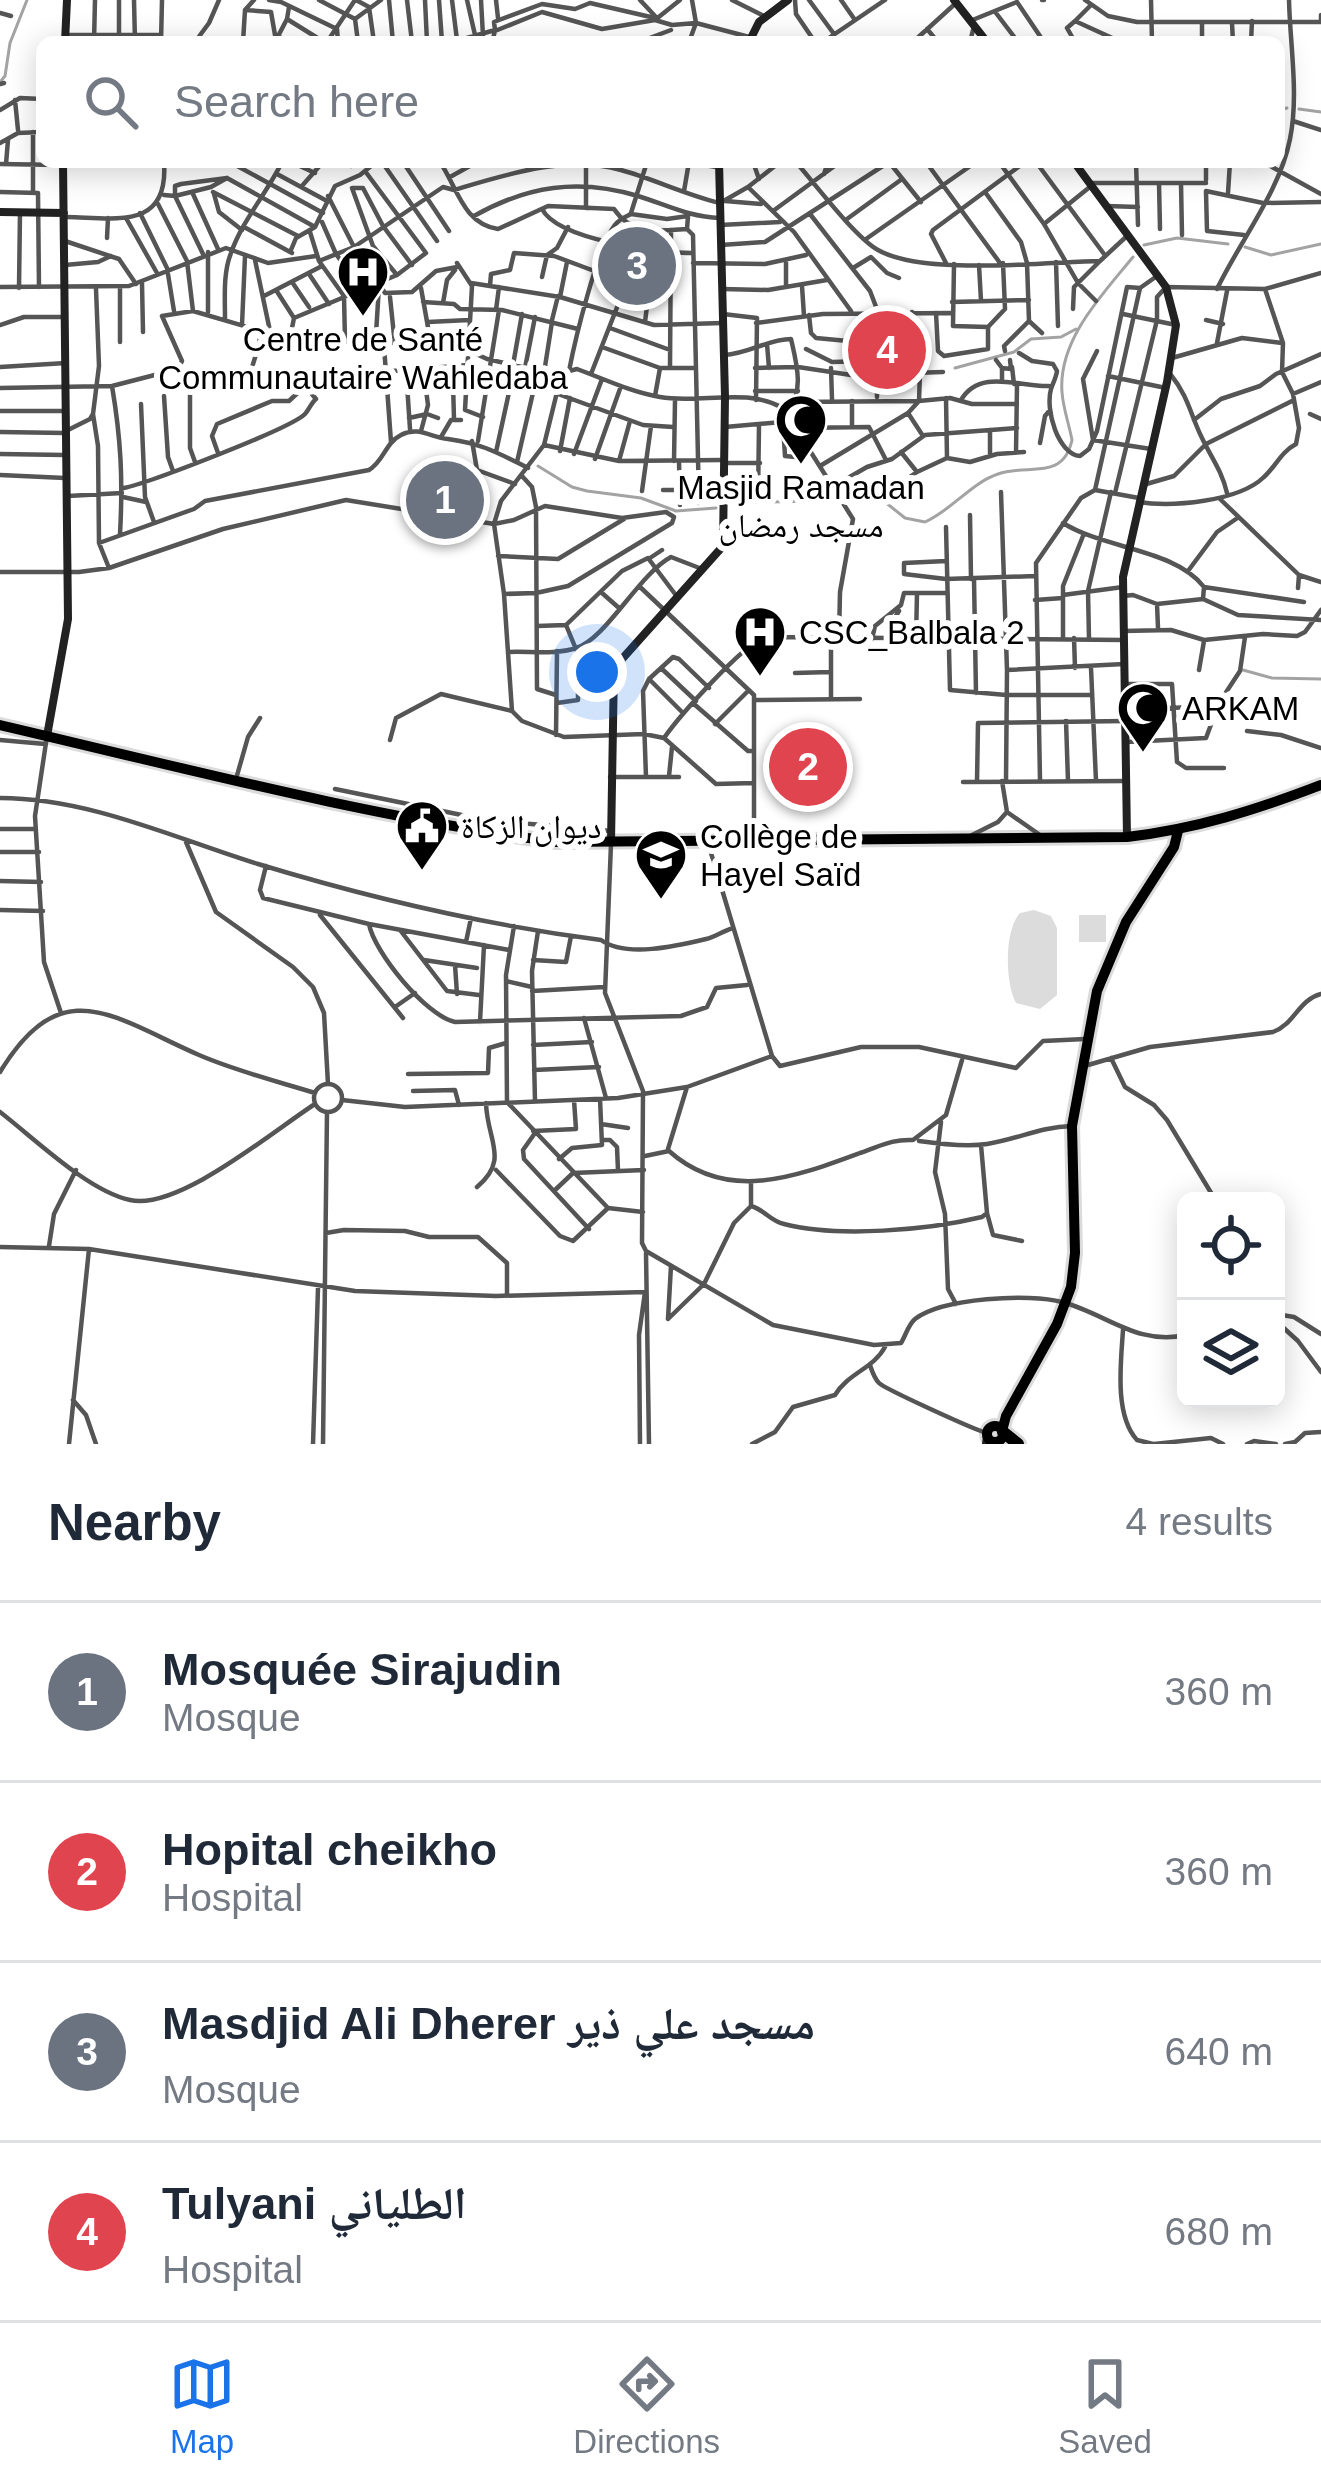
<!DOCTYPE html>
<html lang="en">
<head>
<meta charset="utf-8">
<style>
	:root { --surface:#fff; --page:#f6f6f7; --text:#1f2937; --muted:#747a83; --line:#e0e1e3; --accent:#1a73e8 }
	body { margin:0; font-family:Helvetica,"Noto Naskh Arabic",sans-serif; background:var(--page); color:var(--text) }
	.controls { position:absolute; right:36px; bottom:36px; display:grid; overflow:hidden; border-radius:18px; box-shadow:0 6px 30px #0003 }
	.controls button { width:108px; height:108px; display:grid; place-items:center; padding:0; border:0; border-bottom:3px solid var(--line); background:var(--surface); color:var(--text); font:60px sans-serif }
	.you { position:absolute; left:597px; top:672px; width:42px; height:42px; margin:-30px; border:9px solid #fff; border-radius:50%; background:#1a73e8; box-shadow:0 0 0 18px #1a73e833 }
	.badge { display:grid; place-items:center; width:78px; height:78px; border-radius:50%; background:var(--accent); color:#fff; font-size:39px; font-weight:700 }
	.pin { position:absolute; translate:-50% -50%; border:6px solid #fff; box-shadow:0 3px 12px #0006 }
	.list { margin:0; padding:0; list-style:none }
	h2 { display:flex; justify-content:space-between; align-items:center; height:156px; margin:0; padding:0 48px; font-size:51px }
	h2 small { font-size:39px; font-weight:400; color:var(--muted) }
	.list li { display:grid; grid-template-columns:78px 1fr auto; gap:36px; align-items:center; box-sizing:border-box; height:180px; padding:0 48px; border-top:3px solid var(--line) }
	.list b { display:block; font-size:45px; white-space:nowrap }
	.list p { margin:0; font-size:39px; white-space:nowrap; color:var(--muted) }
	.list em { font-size:39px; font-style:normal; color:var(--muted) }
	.icon { flex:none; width:66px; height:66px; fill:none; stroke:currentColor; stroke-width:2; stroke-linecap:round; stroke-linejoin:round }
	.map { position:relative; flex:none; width:1321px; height:1444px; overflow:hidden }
	.search { position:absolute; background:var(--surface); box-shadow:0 6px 30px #0003; left:36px; right:36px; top:36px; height:132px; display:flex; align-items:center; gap:30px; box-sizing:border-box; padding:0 42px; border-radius:18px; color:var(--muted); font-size:45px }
	.sheet { height:876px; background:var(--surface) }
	nav { display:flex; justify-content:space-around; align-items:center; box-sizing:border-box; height:168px; border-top:3px solid var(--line); background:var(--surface); font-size:33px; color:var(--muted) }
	nav a { display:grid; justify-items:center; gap:6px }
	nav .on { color:var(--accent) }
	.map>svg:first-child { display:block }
</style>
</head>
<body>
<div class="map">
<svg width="1321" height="1444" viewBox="0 0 1321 1444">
	<rect width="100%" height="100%" fill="#fff"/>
	<path fill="#dcdcdc" d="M1034,910L1051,916L1057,928V995L1040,1009L1016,1003C1005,983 1004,930 1020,913Z
		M1079,915H1106V942H1079Z"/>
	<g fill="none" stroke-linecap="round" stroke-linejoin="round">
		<path stroke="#a3a3a3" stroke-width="3" d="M0,82L5,76L10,43L27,0
			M1299,109L1321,112
			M1279,110L1287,108
			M1144,245L1177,238L1228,244
			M1245,247L1271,255L1321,244
			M955,368L1014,352L1031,339L1061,337L1076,329
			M538,466L572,487L587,491L641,498L676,511L716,508
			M732,503L808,501L844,492L880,498L905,518L925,522C952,510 971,483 998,474C1027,463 1063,482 1072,440C1069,424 1063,408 1062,392C1058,340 1102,295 1133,257
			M1243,670L1272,678L1321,679"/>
		<g stroke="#dbdbdb" stroke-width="16">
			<path id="primary" d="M0,725C184,768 369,817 556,842L1127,837C1196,829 1256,810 1321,785
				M987 1434a8 8 0 1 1 16 0a8 8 0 1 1-16 0Z
				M1002,1431L1006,1416L1057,1324L1071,1287L1075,1253L1072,1126L1097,991L1126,922L1174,847L1178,831"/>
		</g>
		<g stroke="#dbdbdb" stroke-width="18">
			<path id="highway" d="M1003,1432L1018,1444"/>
		</g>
		<path stroke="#555" stroke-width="4.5" d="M134,0L135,42
			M269,0L281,2L337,29L338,42
			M319,0L355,19L381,0
			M356,0L369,7L374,42
			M389,0L393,42
			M407,0L412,42
			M425,0L427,42
			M439,0L442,42
			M452,0L457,40
			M467,0L475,35
			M481,0L483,36
			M496,0L498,18
			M640,0L655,16
			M732,0L764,16
			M795,0L796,14L815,42
			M809,0L834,34
			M841,0L855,20
			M1042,0H1044
			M1085,0L1108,16L1137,22H1321V15
			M1151,0L1152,42
			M1090,6L1075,21L1121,42
			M289,7L287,19L324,42
			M245,10L271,12L275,35L290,42
			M0,13L11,16
			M996,13L1018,42
			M355,19L358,42
			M655,20L680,0
			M970,21L1017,2L1044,42
			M1232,23L1233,42
			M1202,24V42
			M927,29L938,42
			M65,35H161
			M94,42L95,0
			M119,42V0
			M161,42L162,0
			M195,42L209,23L219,0
			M243,42L245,10L254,0
			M275,42L287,19
			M327,42L355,0
			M453,42L495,30L494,22L499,20L542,4L575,9L590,3L655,18
			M492,42L495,31L542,12L602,29L655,20L672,25L696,23L692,0
			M639,42L671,30
			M689,42L696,23L768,42
			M823,42L885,0
			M913,42L956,3
			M970,42L974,26
			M1075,42L1067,28L1075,21
			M1251,42L1252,21
			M0,84L4,83
			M15,100L18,130
			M0,110L20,98L42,99
			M1293,121L1321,130
			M0,143L18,133L42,132
			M230,162L323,213
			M291,162L315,173
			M328,162H338
			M346,162L351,166L359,162
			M382,162L437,241
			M403,162L449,231
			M440,162C457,187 463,224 498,229L548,206L614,209C632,236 658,231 687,229
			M586,162V208
			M686,162L716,167
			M753,162L759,179
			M796,162C815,184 855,237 878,250C923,276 1046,262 1100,261L1128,235
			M889,162L921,202
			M926,162L1000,263
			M999,162L1044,224L1078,283L1096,301
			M1036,162L1104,254
			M1136,162L1138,225
			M1206,162V180
			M1263,162L1321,194
			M0,164L60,165
			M6,164L8,140
			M277,174L327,201
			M824,174L828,162
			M450,177L477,162
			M1092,183H1206
			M1159,183L1160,229
			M1181,183L1182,235
			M301,187L323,162
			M748,187L794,232L851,311
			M684,191L689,162
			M1206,191L1263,203L1321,202
			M0,192L38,193L39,287
			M33,192V132
			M213,192L298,236
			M985,192L1021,242L1027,263L1029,321L1004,346L1005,351
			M1206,192L1207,231L1244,235
			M1228,193L1230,162
			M193,194L218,249
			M214,194L219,212L242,230
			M164,195L175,196V186L181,184L227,178L315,227
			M328,196L354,247L385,293L412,292L436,271L457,267
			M725,201L761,204
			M158,204L187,261L193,311
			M1107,206L1138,207
			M542,209C558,240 659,253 692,253
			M773,211L840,162
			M140,213L167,268L174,311
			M631,213L647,162
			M810,214L870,291L878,312
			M474,216C527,186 578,178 638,196C667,205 689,217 720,218
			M67,217C117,218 169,230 164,162
			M126,218L157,273
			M847,219L902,179
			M322,222L336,254L361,289
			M1044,224L1091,186
			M720,225L780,222
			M244,227L292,253
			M310,232L319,261L344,296L345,341
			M107,238L108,218
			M866,239L976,162
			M65,241L119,259L136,284
			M721,245L765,242L889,162
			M291,250L296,238L315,227L335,186L360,175L376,162
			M203,254L175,196L211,187L227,178
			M255,260L270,331
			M319,261L354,247L443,187L454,190C508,174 565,155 621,170C654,179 686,195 720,203L748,187L780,162
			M786,261V285
			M1056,262L1058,326
			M457,263L472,286L465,410L483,417
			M693,263L765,264L806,255
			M946,263L931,234L933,230L1025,162
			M954,264L953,326L988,327L1005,309L1003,263
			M65,265L98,262L111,256
			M979,265L981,301
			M853,268L871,257L887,273L899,278
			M309,274L329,304
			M397,275L373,246L352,188H363L383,226L412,265
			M631,275L671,273
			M542,277L547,255L557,248L568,227
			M292,282L309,307
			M142,283L143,332
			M471,283L560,297L654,325L723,323
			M490,286L491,274L510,270L514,253L554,256L597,272
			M802,286L804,316
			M0,287L129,286L226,248L268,263L316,256
			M120,287V342
			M19,288L20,212
			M421,288L431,344
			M96,289L99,366L93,414L98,446L99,543L109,568
			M722,289L768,290L827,280
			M1217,289C1240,241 1280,191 1290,139C1299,95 1290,45 1289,0
			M276,290L294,318L291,333
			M264,296L322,266
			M390,297L395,345
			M560,297L567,262
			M423,302L454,304L460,309L502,310L578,329
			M952,302L1029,300
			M443,303L447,280L455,270
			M1073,309L1074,287L1100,261
			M496,310L499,287
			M208,312V252
			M936,313L938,351L944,356L988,349V327
			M723,314L757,318L756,400
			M1123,314L1176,325
			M809,315L811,333L816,338L869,343L914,340
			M294,318L397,275L426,253L365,171
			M225,319C225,297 223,273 231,253C242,221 267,193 282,162
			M552,320L558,296
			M1206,320L1223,324
			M1029,321L1042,333
			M428,322L469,320
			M645,322L651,274
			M756,323L823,314L951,313
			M0,325L24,317H65
			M242,325L245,256
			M610,328L670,350
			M376,334L379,286
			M1217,343L1227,291
			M767,344L769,368
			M869,344L870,374
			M384,346L391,442
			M602,347L660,368H694
			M806,349L832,362L907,360L914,354L912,312
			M1097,351L1083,379L1093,440L1151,449
			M1019,353L1032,361L1053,364L1057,371C1056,378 1053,383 1051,389C1045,410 1058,454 1080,456L1089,449L1097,431L1127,287L1140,288
			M724,355C749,354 768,339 791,339C797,365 804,390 788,413
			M1172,358L1242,338L1282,343
			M996,360L1002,368V381
			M513,365L522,314
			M0,367L66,363
			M1012,367L1014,384
			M525,368L535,317
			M670,368L671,230
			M755,368L798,367L851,375L943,372
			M831,368L832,399
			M1002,368L1011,369L1010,360
			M406,369L410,429
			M569,371L577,369C604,379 631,392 660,397C700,404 746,387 783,408L853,519L840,592L839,638
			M367,373L468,365
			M544,373L552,322
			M591,374L639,251
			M1171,375C1188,396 1191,416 1202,438C1211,457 1222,471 1227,493
			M1108,376L1166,388
			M453,383L454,419
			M425,384L466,383
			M112,386C121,439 123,480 120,534
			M0,388L112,386L178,369L182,361L162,316L193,311L261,331L350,342L455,344L487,359L561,376
			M246,389C250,368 259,353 261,331
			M755,391H798
			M190,392V448L195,462
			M558,394L643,425L673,427
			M1293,394L1321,382
			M164,396L168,457L173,471
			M655,396L660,368
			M877,397V373
			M946,398L947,458
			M961,400C980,368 1019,387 1049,386
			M852,401V426
			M795,402L919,401L920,372
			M141,404L145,497L154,522
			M0,411H65
			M908,413L923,436
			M1310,414L1321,419
			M409,418L427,414L438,418
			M1194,420L1221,399L1260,386L1276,374L1321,354
			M783,424L785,456L795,457
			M725,427L794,421
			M798,428L869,427L886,460
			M68,430L90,419L93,414
			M990,430V454
			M421,431L428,405L423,367
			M0,432L65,433
			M441,437L451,420H461
			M472,441L477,470L515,484
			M478,441L499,310
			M1040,443L1045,416L1050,410
			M544,445L619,461L722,460
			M560,451L570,398
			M496,452L515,365
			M901,452L917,472L947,458L970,462L997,454L1024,452
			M1016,452L1017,385
			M0,454L65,455
			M574,454L602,379
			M595,459L621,386
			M619,461L630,421
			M674,461L675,401
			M679,461L680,505
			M517,462L538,371
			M725,463H760
			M820,466L908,413L919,401L950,398L972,404H1017
			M0,475L65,478
			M522,476L532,487L536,507L537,689L556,695
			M1143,485L1174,476L1206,444L1292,401
			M834,486L867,467L892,459L925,435L1017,428
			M124,488C148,483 290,429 305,414C309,410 311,403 316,399L305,386L289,401H272L217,424L212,436L218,453
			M663,490H680
			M891,490L917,472
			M1095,490L1140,288L1157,276
			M642,491L651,426
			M1001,492L1007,670L1006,781
			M1115,493L1157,320V297L1166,287L1265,289L1321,273
			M68,496L122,493
			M123,497L146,502
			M758,499L759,425
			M1220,499L1299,575L1298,588
			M1138,502C1172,507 1238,502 1264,477C1276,466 1281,452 1296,444L1299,428L1293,394L1282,372L1283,343L1265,289
			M970,515L971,579
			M1063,523C1104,549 1175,549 1204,587L1304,602
			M946,527L950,690L1006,695H1091
			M99,543L194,509L205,501L369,470C384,461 385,443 401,435C418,426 430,437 448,439C483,444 496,452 528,468
			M498,556L558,559L624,519
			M650,558L662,550
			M946,561L904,563V574L946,579L1035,576
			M1188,571L1217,532L1236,519
			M0,572H79L109,568L223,529L346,500L494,524L514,520L545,506L622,518L666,512L674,517L672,523L568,586L536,593L504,594
			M1299,575L1321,582
			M974,579L976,693
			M639,586L754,695V837
			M602,593L619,608
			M1063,595L1123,587
			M1123,596L1133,595L1157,604L1203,599L1204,587
			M1203,599L1238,615L1321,620
			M1035,600L1063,598
			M1157,604L1158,628
			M899,611L894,619L914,625
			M537,626L566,625L622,571L648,558L678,598
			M1123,631L1171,630L1204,640L1263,634L1297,636L1305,632L1321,610
			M1074,638L1075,668
			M872,639L875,626L901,605L904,593H946
			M916,639L917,593
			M1063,639V586L1083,536
			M1089,639L1088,591L1111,492
			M509,652C530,651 555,655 576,648C606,639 639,574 671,557L702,569
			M661,668L696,701
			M1091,668L1096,781
			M1007,670L1124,664
			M1199,670L1204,641
			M795,673L830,672
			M649,679L683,713
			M1126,684H1172L1177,762L1186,768H1224
			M831,698V638
			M755,700L860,699
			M557,703L578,700V654L566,625
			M694,704L748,751H754
			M1125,710L1192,707L1199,703
			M512,711L504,594L494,524L501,501L544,445L561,376L569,371C575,340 597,248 615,225C619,219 625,217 631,214L667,219L688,216L687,229L693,235L699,503
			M1066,721L1068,781
			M715,724L749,690
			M1247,731L1281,735L1321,748
			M556,735L557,651
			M47,736L35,816L44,962L61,1013
			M0,740L45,744
			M390,740L396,718L441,694L512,711L522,721L564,737L644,734L664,738
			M1126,742L1206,738L1219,703L1240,671L1245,637
			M669,776L672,747
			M610,777H679
			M646,777L643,691L649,679L673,657L679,659L709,688
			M236,779L248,737L260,718
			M1040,780L1036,563L1081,498L1095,490L1139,498
			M1002,781L1007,812L1040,835
			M963,782L1125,781
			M977,782L978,723L1125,721
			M754,783L716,784L664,738C680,715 741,647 764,637L1123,640
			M335,789L486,820L611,831
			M0,798C89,798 174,838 258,864C370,898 485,925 601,940C626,958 677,946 706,939C715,937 723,931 733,928
			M0,829H36
			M972,835L998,822L1006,813
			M186,842L216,912L293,967L313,987L324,1013L328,1084
			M708,843L772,1056L780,1066L861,1047H919L1016,1068L1043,1041L1085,1039
			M611,844L605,993L643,1091L642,1243L646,1251L773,1325L874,1345L901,1343C906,1335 908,1325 915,1319C942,1298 1030,1293 1062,1302C1107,1314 1137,1346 1186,1335
			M0,852H39
			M266,866L260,890L263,898L369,924L509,950
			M0,881L41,882
			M0,910L43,911
			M320,915L403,1018
			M369,924C374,952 426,1016 455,1022L681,1016L707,1007L716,988L747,985
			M514,926L506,975L507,1102L608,1208L643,1212
			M400,930L447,991L479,995
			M466,942L471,918
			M424,960L477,968
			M533,960L566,962L571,936
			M455,965L457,994
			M506,981L532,987
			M532,991L604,987
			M395,1007L415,993
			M584,1018L606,1098
			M480,1022L484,945
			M533,1045L592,1042
			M1111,1058L1125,1087L1154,1105L1167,1120L1216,1201
			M1088,1065L1150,1047L1273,1032C1295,1024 1298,1000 1321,994
			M534,1070L599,1067
			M0,1072C62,970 114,1018 199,1055C236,1071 276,1081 315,1093
			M408,1074L488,1073L489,1048L506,1043
			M314 1098a14 14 0 1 1 28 0a14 14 0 1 1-28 0Z
			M413,1091L455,1090L459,1105
			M342,1100L405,1107L618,1098L687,1087
			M535,1101L532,971L538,931
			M0,1112C35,1139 88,1191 130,1200C178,1211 273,1131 315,1104
			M941,1122L935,1172L945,1214L948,1289L956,1304
			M601,1124L628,1128
			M533,1131L576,1129L574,1100
			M535,1133L523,1150L524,1159L589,1229
			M602,1140H610L617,1147L618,1171
			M919,1141C940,1144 966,1147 987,1144C1018,1139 1040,1127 1072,1126
			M668,1149L687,1087L772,1056
			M669,1151C727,1203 795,1177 860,1153C881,1146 891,1139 913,1140L946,1115L962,1060
			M645,1156L669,1151
			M559,1159L572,1148L602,1145L600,1099
			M496,1170L560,1236L573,1241L608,1208
			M477,1187C510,1159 487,1141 486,1103
			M554,1191L573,1173L644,1170
			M751,1206C765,1210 770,1221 784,1224C838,1238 928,1230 982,1217L987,1213L981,1145
			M987,1213L993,1235L1022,1241
			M326,1233L344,1230L405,1231L429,1237H478L507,1263V1296
			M49,1246L54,1214L76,1170
			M0,1247L89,1249L355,1291L496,1296L645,1292L639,1335L640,1444
			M646,1253L649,1444
			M1276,1314L1294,1317L1321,1334
			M668,1319L704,1284L734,1223L751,1206V1182
			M668,1319L671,1266
			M1276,1321L1298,1341L1321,1372
			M1123,1330C1121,1362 1114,1415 1137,1440L1153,1444
			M870,1365C872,1371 874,1378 879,1383C885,1389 977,1431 987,1433
			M73,1400L86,1415L96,1444
			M69,1444L89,1249
			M313,1444L318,1288
			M323,1444L327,1112
			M752,1444L775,1432L793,1407L835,1395C848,1373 873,1369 885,1347
			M1154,1444L1211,1438L1223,1444
			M1247,1444L1254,1441L1276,1444
			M1285,1444L1295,1442L1305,1433L1321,1432"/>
		<path stroke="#222" stroke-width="8" d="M954,0L987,42
			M65,42L67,0
			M749,42L759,22L788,0
			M1074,162L1166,287L1176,325L1167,382L1123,577L1127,837
			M0,212L64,213
			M47,736L68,619L63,162
			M611,842L614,668L723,546L725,397L719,162
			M986,1444L987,1436
			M993,1444L996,1442"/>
		<use href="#primary" stroke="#000" stroke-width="10"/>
		<use href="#highway" stroke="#000" stroke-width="12"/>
	</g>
	<defs>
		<g id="hospital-pin" transform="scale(2.7)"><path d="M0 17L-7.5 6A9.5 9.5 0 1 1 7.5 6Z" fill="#000" stroke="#fff"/><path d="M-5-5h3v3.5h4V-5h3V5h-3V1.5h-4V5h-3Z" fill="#fff"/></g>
		<g id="mosque-pin" transform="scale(2.7)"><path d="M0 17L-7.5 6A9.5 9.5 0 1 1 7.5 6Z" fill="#000" stroke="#fff"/><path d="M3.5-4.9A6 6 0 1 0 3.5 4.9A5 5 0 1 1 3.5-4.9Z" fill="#fff"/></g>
		<g id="civic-pin" transform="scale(2.7)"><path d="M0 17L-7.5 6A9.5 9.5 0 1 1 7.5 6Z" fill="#000" stroke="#fff"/><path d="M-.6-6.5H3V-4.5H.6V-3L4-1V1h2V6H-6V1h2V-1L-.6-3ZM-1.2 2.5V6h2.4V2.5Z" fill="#fff"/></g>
		<g id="university-pin" transform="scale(2.7)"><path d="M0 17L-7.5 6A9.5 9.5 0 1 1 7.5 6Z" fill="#000" stroke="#fff"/><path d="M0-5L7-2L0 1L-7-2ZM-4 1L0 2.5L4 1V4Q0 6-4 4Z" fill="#fff"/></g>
	</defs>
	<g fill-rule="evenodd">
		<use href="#hospital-pin" x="363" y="272"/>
		<use href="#mosque-pin" x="801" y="420"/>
		<use href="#hospital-pin" x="760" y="632"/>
		<use href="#mosque-pin" x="1143" y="708"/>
		<use href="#civic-pin" x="422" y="826"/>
		<use href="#university-pin" x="661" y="855"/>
	</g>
	<g text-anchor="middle" stroke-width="12" stroke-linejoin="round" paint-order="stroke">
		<g font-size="33" fill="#000" stroke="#fff" text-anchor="start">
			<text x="363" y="351" text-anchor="middle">Centre de Santé<tspan x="363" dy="38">Communautaire Wahledaba</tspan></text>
			<text x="801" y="499" text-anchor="middle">Masjid Ramadan<tspan x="801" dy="38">مسجد رمضان</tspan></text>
			<text x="799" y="644">CSC_Balbala 2</text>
			<text x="1182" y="720">ARKAM</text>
			<text x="461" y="838">ديوان الزكاة</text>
			<text x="700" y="848">Collège de<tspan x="700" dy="38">Hayel Saïd</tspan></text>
		</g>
	</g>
</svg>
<div class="controls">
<button><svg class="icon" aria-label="locate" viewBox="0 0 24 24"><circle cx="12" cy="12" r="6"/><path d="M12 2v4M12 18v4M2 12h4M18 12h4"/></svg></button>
<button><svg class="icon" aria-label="layers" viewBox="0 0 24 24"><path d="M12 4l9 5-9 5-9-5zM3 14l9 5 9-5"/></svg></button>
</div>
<div class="you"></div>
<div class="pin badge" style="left:445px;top:500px;background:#6b7280">1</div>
<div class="pin badge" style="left:808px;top:767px;background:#e0444e">2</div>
<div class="pin badge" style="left:637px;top:266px;background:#6b7280">3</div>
<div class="pin badge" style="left:887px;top:350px;background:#e0444e">4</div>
<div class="search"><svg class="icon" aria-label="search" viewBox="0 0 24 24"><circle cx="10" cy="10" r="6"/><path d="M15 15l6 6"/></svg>Search here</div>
</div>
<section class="sheet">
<h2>Nearby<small>4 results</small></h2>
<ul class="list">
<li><span class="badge" style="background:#6b7280">1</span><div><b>Mosquée Sirajudin</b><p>Mosque</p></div><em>360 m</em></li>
<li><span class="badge" style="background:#e0444e">2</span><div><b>Hopital cheikho</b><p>Hospital</p></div><em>360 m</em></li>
<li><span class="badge" style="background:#6b7280">3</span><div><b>Masdjid Ali Dherer مسجد علي ذير</b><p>Mosque</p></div><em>640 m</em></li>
<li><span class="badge" style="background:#e0444e">4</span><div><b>Tulyani الطلياني</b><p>Hospital</p></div><em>680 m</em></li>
</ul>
</section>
<nav>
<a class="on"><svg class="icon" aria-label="map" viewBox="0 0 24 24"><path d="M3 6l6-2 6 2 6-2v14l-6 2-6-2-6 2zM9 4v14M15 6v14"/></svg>Map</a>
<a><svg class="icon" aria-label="directions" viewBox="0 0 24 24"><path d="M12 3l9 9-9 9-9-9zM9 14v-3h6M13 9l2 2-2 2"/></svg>Directions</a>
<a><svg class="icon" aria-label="saved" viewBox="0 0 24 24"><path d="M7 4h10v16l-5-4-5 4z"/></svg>Saved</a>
</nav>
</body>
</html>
